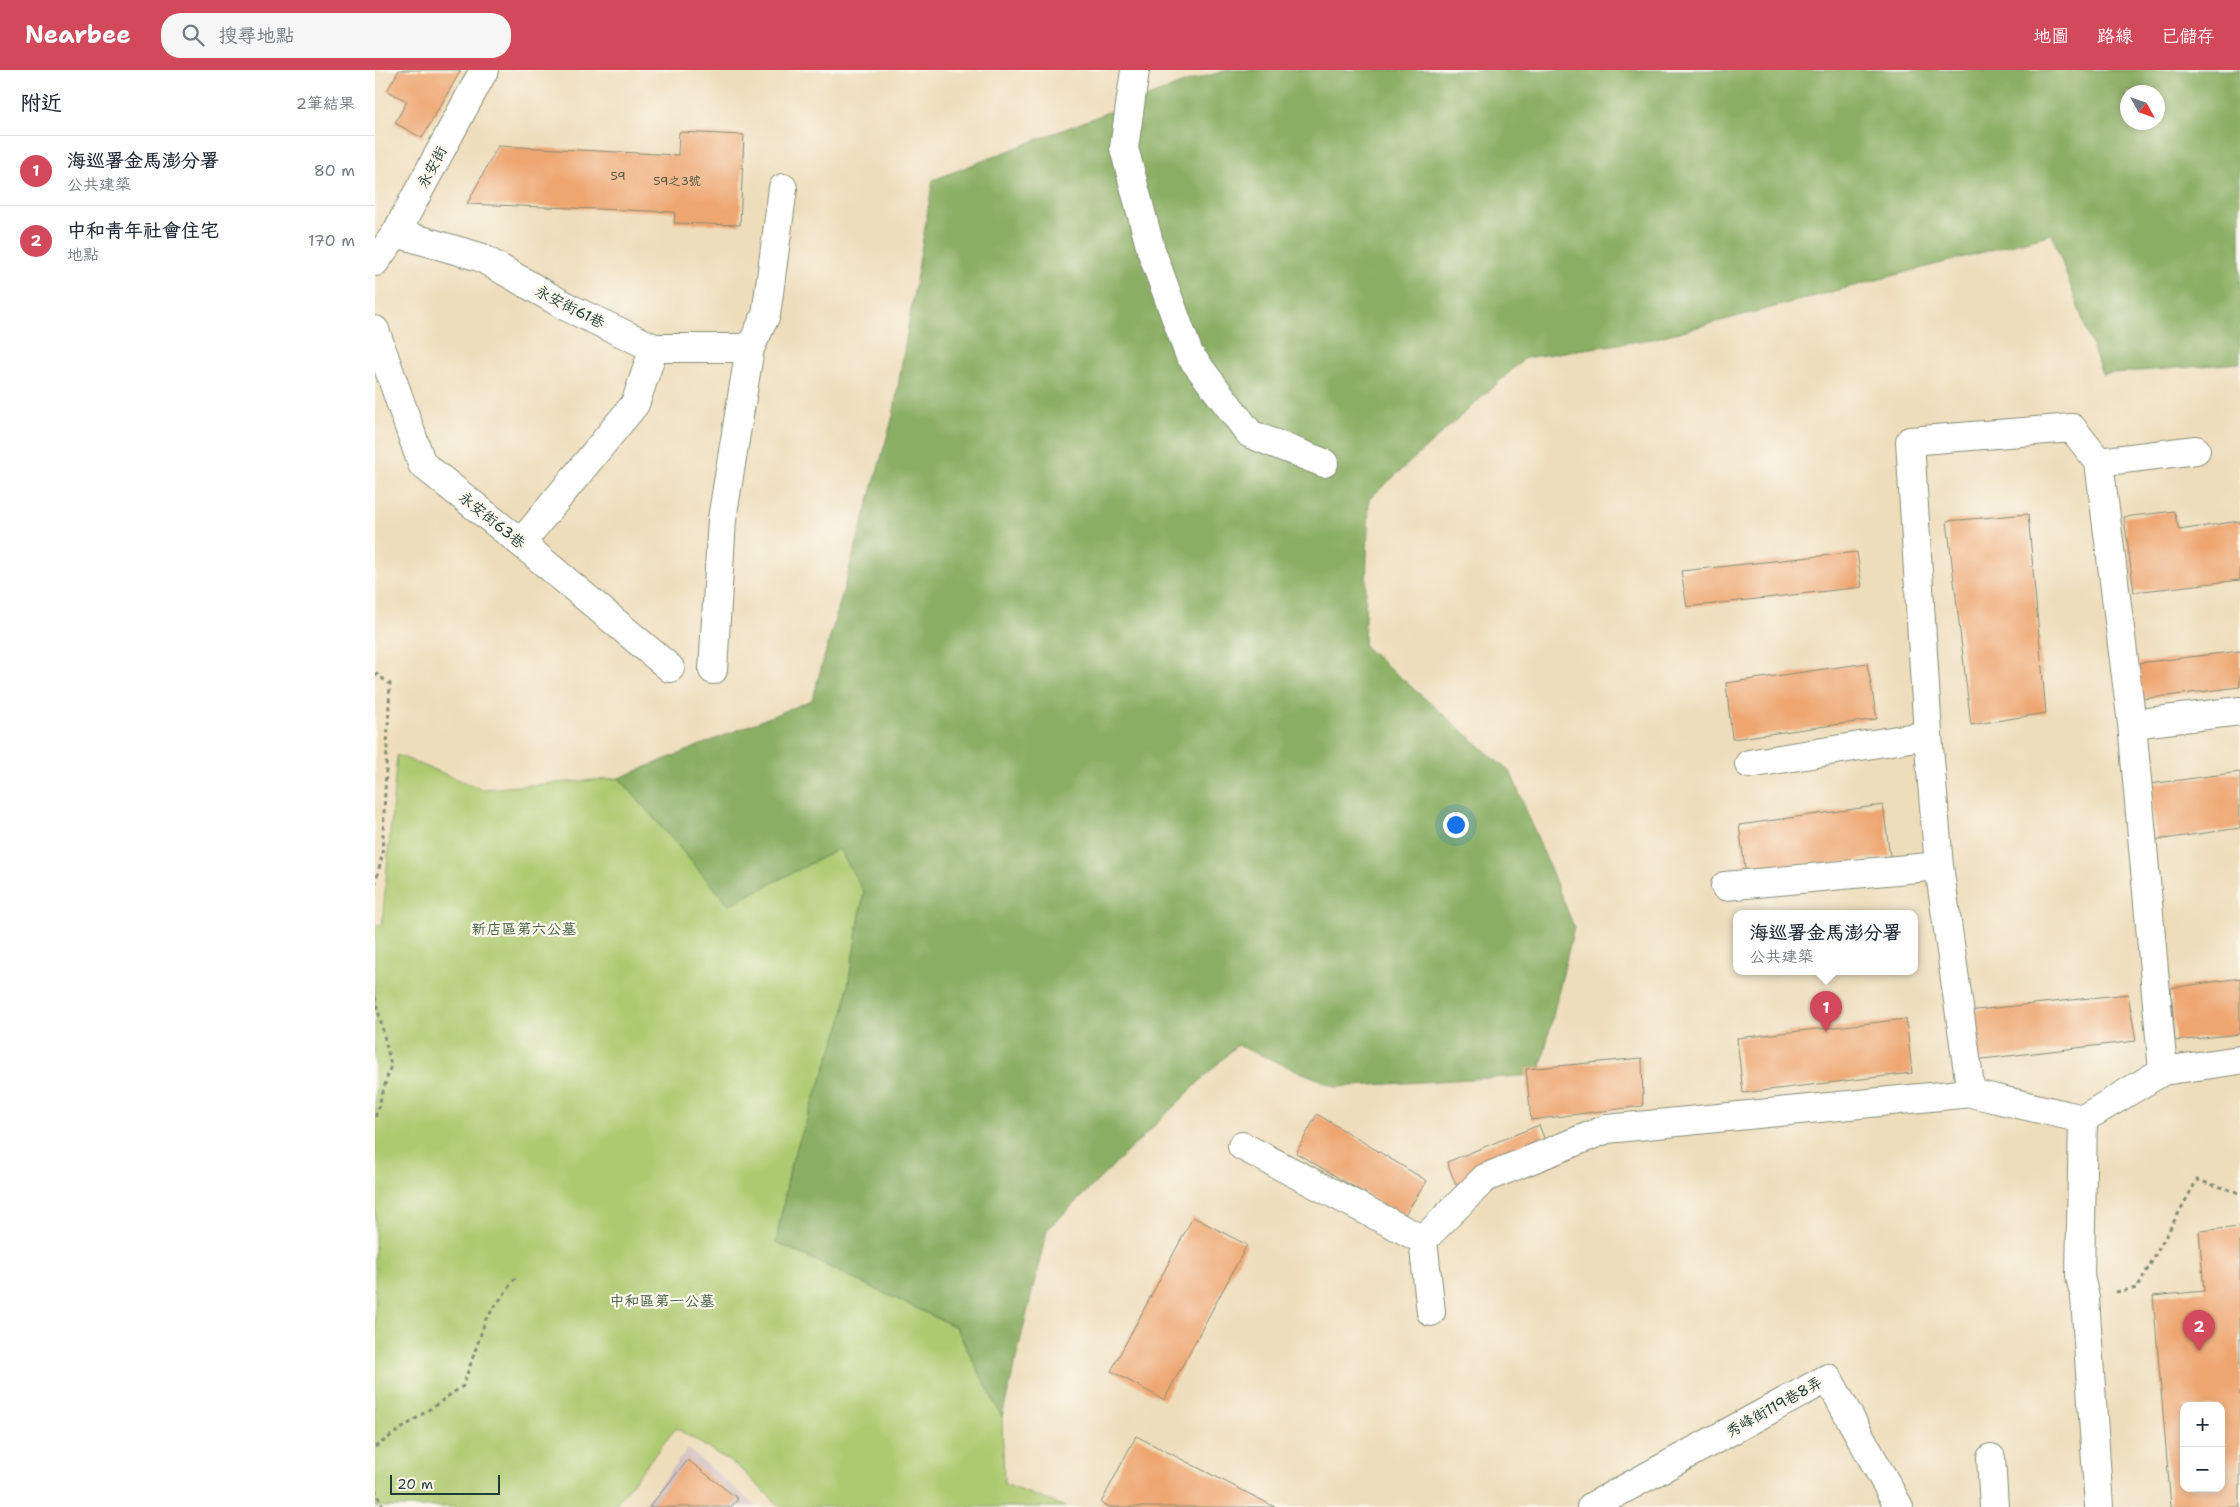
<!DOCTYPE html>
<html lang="zh-TW">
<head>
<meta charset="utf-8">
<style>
	:root { --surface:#fff; --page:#f6f6f7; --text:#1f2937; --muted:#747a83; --line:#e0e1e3; --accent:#d1495b }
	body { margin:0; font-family:"Shantell Sans","LXGW WenKai TC",sans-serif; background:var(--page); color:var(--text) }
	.controls { position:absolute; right:15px; bottom:15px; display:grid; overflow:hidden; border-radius:10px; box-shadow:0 2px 8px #0003 }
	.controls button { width:45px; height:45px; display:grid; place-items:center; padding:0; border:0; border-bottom:1px solid var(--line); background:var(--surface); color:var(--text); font:25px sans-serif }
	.compass { position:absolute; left:1745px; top:15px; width:45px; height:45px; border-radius:50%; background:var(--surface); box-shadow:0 2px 8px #0003; rotate:130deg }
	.scale { position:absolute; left:15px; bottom:12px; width:110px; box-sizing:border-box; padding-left:5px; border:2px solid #1f3d34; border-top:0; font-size:14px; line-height:18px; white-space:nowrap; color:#1f3d34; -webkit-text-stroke:4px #fbf7ec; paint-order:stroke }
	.you { position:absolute; left:1080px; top:754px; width:18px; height:18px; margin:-12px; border:4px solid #fff; border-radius:50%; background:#1a73e8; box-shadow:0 0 0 8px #1a73e833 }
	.badge { display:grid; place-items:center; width:32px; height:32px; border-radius:50%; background:var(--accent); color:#fff; font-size:16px; font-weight:700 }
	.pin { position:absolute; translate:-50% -41px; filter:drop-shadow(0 1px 2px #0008) }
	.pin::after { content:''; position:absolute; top:26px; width:18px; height:15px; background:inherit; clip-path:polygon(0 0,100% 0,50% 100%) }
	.popup { position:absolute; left:1358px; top:840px; width:185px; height:65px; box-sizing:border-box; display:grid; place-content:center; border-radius:10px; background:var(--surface); filter:drop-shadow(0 1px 4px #0005); font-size:16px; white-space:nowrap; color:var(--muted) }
	.popup b { font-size:19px; color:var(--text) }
	.popup::after { content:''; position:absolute; left:50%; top:100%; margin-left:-10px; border:10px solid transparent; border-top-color:var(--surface) }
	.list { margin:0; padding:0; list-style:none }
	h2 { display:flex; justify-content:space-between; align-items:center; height:65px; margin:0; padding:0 20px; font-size:21px }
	h2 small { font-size:16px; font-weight:400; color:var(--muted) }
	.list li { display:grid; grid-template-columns:32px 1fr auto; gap:15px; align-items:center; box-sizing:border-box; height:70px; padding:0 20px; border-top:1px solid var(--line) }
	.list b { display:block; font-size:19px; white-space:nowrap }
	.list p { margin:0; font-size:16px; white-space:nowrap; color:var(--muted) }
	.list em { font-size:16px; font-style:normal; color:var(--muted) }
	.icon { flex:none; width:28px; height:28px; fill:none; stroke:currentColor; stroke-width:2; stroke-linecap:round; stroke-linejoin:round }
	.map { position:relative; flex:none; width:1865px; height:1437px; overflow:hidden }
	header { display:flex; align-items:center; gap:30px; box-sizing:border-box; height:70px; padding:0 25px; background:var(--accent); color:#fff }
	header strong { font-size:24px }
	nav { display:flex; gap:28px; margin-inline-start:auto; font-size:18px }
	.search { width:350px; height:45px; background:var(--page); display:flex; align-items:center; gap:12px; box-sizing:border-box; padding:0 18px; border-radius:20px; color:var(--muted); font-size:19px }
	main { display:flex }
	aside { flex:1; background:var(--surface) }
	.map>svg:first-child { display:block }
</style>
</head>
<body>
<header>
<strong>Nearbee</strong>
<div class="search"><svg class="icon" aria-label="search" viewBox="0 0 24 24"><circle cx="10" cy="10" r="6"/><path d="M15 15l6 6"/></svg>搜尋地點</div>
<nav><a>地圖</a><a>路線</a><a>已儲存</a></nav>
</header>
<main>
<aside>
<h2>附近<small>2筆結果</small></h2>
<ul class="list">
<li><span class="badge">1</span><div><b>海巡署金馬澎分署</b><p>公共建築</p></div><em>80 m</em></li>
<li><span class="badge">2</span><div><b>中和青年社會住宅</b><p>地點</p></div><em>170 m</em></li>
</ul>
</aside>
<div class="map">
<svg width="1865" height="1437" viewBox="0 0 1865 1437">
	<rect width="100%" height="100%" fill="#fbf7ec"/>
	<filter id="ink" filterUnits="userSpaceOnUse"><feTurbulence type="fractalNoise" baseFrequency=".02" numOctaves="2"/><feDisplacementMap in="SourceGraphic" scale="10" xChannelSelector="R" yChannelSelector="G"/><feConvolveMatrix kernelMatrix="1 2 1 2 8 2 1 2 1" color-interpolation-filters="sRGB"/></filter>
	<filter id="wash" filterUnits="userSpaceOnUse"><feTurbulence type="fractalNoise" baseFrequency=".0096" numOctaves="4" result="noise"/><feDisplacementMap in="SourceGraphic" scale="20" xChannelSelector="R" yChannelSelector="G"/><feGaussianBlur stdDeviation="1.12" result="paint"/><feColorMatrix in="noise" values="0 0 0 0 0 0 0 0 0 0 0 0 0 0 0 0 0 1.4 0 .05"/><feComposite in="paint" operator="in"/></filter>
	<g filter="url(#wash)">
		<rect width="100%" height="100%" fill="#edb"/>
		<path fill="#d1bfbf" d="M313,1379L382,1437H267Z"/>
		<path fill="#aeca71" stroke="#668452" d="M22,685L107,719L244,708L354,835L464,779L489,821L467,951L416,1094L401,1172L581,1257L627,1347L629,1414L691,1437H406L362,1396L301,1358L238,1437H0V855H7Z"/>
		<path fill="#8aae63" stroke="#54764c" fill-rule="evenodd" d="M853,0H1865V293L1727,304L1677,164L1277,269L1150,288L994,429L989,576L1136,703L1199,857L1164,1005L961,1017L862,975L672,1160L627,1347L581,1257L401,1172L416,1094L467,951L489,822L464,779L354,835L244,708L437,630L518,346L558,110L814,11ZM1752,22H1782V52H1752Z"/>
		<g id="blocks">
			<path fill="#eea671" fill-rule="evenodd" d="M24,0H86L47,68L20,53L32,31L12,21Z
				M304,62L369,65L365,155L299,153L300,142L92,134L123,76L303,85Z
				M1799,441L1804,460L1865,451V510L1759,522L1749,447Z
				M1653,444L1671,643L1596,655L1572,451Z
				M1482,482L1487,517L1312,537L1306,501Z
				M1865,581V617L1767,629L1764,593Z
				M1492,593L1502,649L1357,669L1351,613Z
				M1865,702V758L1782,770L1775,714Z
				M1508,735L1515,786L1371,806L1364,755Z
				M1865,908V964L1800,971L1796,918Z
				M1753,924L1761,971L1599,990L1592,941Z
				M1531,949L1537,1003L1368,1023L1362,968Z
				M1267,988L1268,1036L1156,1050L1151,999Z
				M942,1044L1052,1111L1029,1146L921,1083Z
				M1164,1055L1173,1078L1081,1115L1072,1092Z
				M818,1147L872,1175L789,1330L736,1301Z
				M1865,1157V1437H1796L1778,1226L1829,1221L1824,1161ZM1809,1336H1846V1418H1809Z
				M761,1366L900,1437H735L726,1433Z
				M313,1390L363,1429L356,1437H274Z"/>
		</g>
	</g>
	<g filter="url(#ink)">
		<use href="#blocks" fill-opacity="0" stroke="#868d78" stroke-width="1"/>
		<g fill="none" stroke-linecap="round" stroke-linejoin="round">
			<g stroke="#868d78" stroke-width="30">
				<path id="minor" d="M760,0L749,78L776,180L814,284L875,364L949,393
					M21,163L105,187L194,238L279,278H375
					M0,192L21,163L109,0
					M0,260L47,394L146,473L295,598
					M1724,392L1821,380
					M146,473L260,334L279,278
					M338,600L347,449L375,278L391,245L408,118
					M1757,654L1865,641
					M1374,694L1553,665
					M1350,816L1564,796
					M1788,1001L1865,990
					M1596,1023L1564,796L1553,665L1535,371L1697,358L1724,392L1757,654L1788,1001L1708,1049
					M867,1076L1048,1170L1110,1108L1232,1059L1596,1023L1708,1049L1705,1206L1710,1228L1724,1437
					M1048,1170L1056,1242
					M1616,1388L1619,1437
					M1216,1437L1453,1308L1524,1437"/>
			</g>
			<path stroke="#868d78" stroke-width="3" stroke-dasharray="4 4" stroke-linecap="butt" d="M0,603L15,614L7,786L0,816
				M0,927L16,995L0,1048
				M1741,1222L1762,1218L1822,1110L1865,1123
				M0,1377L88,1316L111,1249L141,1207
				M0,1419L8,1437"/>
			<use href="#minor" stroke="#fff" stroke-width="28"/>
		</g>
	</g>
	<g text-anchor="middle" stroke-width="4.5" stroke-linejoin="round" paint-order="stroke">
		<g font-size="12" fill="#535743">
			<text x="243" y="110">59</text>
			<text x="302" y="115">59之3號</text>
		</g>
		<g font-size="15" fill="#1f3d34" stroke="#fbf7ec">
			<text transform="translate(57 97) rotate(-62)" y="5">永安街</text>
			<text transform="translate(195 237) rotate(27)" y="5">永安街61巷</text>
			<text transform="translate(117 450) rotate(39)" y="5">永安街63巷</text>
			<text transform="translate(1399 1337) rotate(-29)" y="5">秀峰街119巷8弄</text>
		</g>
		<g font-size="15" fill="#436043" stroke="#fbf7ec">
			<text x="149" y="864">新店區第六公墓</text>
			<text x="287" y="1236">中和區第一公墓</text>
		</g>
	</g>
</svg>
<div class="controls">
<button>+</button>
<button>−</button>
</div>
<svg class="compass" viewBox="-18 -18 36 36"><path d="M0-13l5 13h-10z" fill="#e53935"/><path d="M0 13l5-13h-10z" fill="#747a83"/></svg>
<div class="scale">20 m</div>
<div class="you"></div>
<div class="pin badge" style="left:1451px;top:962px">1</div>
<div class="popup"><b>海巡署金馬澎分署</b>公共建築</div>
<div class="pin badge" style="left:1824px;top:1281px">2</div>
</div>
</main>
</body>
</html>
